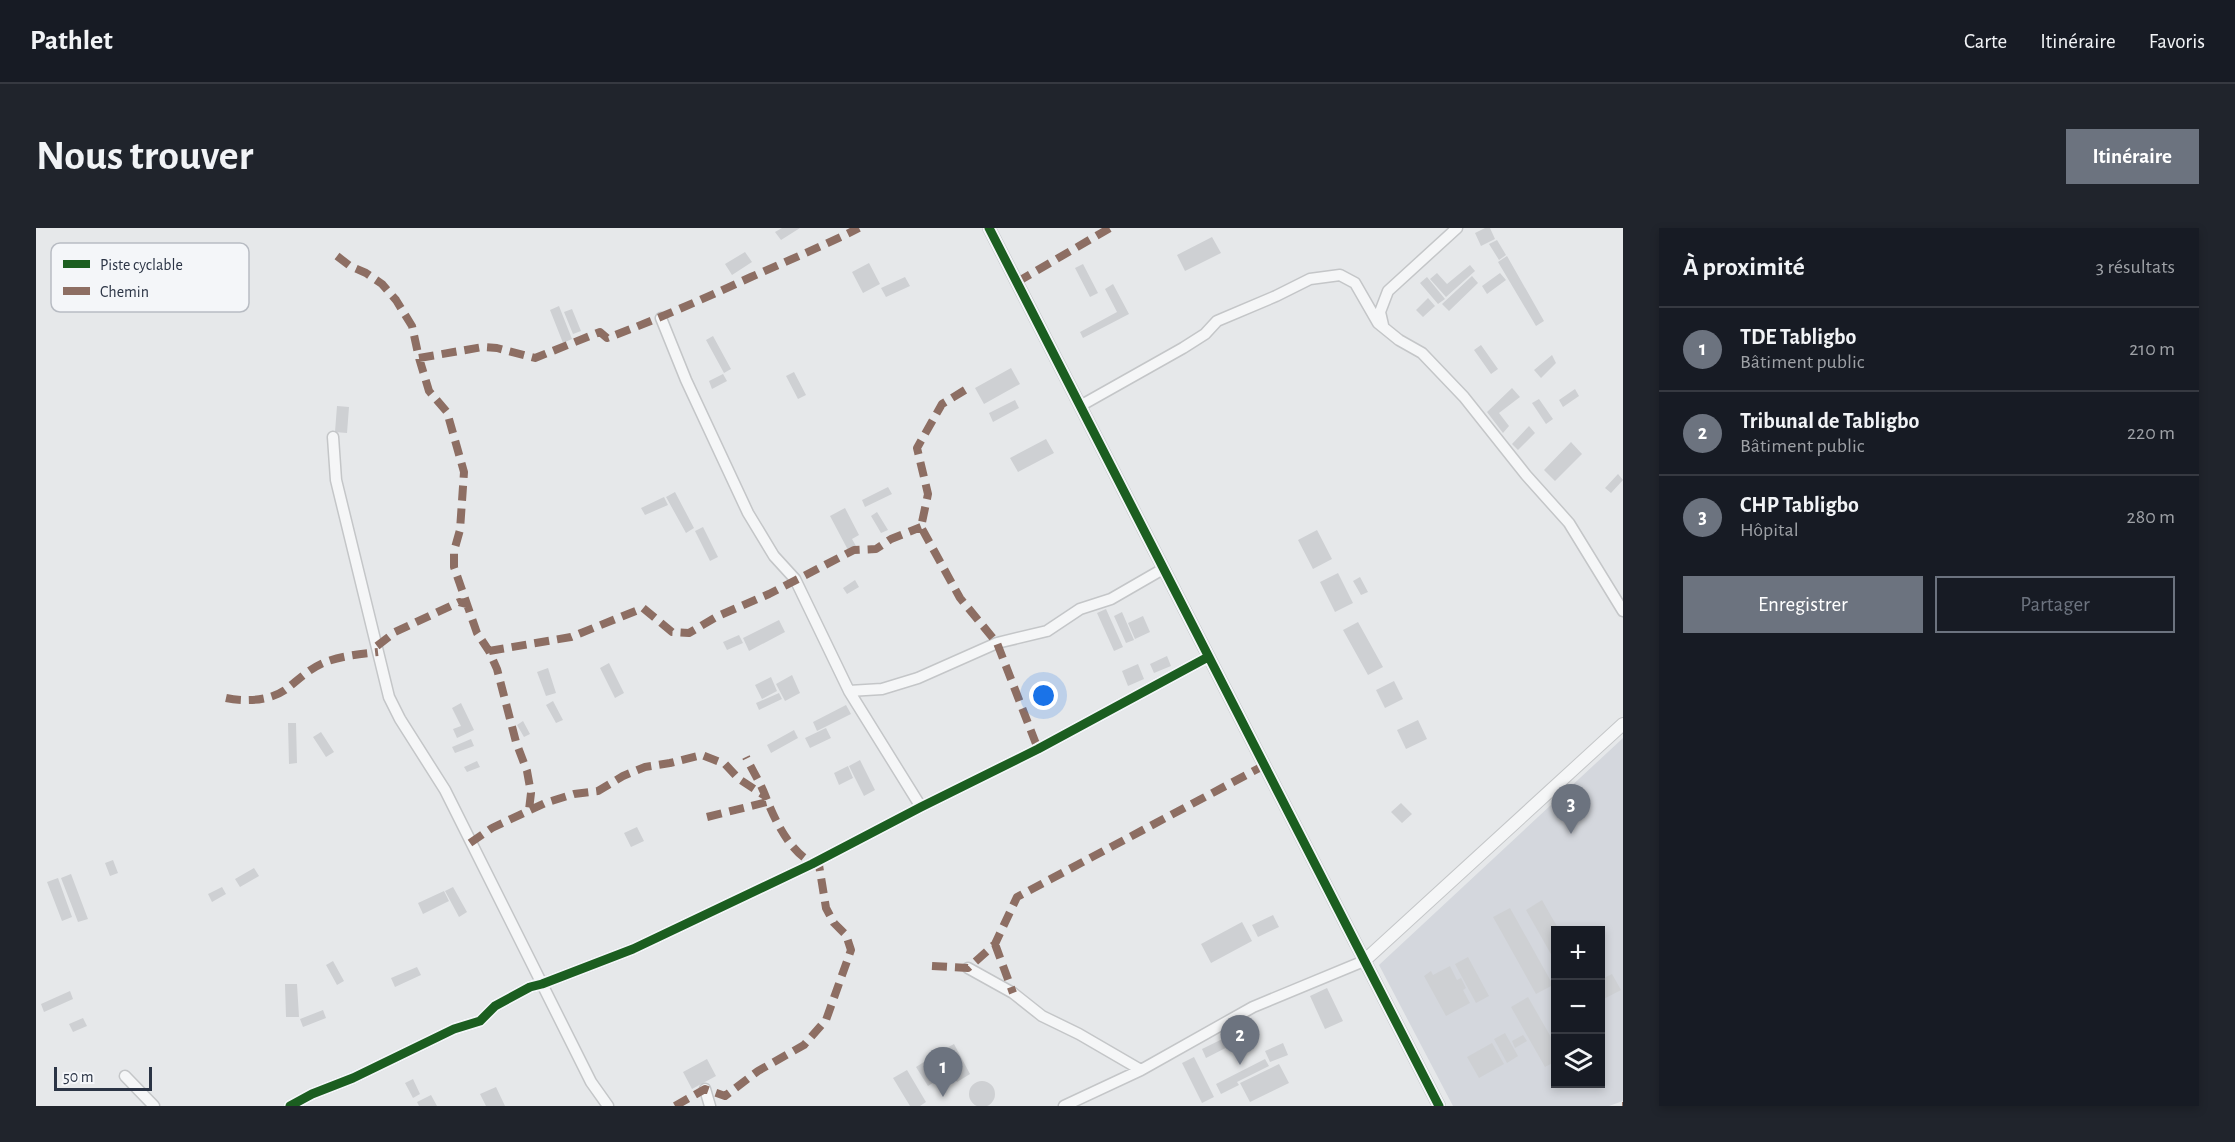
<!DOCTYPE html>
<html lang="fr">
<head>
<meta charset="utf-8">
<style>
	:root { --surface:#171b24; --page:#20242c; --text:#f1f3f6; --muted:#9ea1a6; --line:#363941; --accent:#6c737f }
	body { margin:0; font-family:"Alegreya Sans",sans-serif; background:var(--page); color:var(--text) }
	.controls { position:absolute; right:18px; bottom:18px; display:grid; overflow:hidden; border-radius:0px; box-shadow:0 3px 9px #0003 }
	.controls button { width:54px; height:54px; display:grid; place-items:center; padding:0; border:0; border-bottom:2px solid var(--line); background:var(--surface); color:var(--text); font:30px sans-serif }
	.scale { position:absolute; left:18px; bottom:15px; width:98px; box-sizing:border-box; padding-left:6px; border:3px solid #2b3445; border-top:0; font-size:16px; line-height:21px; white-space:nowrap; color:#2b3445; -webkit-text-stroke:4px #f4f6f9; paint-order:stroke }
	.you { position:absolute; left:1008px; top:468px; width:21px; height:21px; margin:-15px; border:4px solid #fff; border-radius:50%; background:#1a73e8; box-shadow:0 0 0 9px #1a73e833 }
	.badge { display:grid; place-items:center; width:39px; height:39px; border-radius:50%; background:var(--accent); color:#fff; font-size:20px; font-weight:700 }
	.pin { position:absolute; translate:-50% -50px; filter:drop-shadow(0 2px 3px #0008) }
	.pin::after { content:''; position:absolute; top:32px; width:21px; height:18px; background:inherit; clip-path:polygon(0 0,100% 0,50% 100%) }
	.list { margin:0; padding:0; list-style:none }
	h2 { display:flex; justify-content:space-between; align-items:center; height:78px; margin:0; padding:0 24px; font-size:26px }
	h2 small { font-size:20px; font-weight:400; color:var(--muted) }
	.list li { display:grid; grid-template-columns:39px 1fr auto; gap:18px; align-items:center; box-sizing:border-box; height:84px; padding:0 24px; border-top:2px solid var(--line) }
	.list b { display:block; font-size:22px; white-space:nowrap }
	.list p { margin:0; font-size:20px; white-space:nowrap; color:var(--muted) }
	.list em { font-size:20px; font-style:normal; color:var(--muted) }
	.actions { display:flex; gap:12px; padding:18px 24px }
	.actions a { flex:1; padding:14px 0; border:2px solid var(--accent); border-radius:0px; text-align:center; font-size:21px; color:var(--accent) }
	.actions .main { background:var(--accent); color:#fff }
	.icon { flex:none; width:33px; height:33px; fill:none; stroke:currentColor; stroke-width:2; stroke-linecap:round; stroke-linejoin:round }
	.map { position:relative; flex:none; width:1587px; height:878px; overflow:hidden; border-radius:0px }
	header { display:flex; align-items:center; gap:36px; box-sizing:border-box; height:84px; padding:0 30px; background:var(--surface); border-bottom:2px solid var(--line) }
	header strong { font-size:28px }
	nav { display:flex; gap:33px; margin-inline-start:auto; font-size:21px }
	.intro { display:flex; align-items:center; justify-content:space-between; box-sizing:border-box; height:144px; padding:0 36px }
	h1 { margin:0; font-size:42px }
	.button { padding:15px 27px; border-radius:0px; background:var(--accent); color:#fff; font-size:21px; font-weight:700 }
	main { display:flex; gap:36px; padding:0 36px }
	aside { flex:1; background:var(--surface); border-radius:0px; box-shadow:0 3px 9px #0003 }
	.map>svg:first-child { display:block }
</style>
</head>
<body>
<header>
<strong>Pathlet</strong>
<nav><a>Carte</a><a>Itinéraire</a><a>Favoris</a></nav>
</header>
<div class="intro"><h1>Nous trouver</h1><a class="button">Itinéraire</a></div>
<main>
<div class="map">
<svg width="1587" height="878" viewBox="0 0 1587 878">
	<rect width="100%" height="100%" fill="#e6e8ea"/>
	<path fill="#d4d7dd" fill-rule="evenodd" d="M1587,510V873L1573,878H1417L1343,737ZM1520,702H1564V856H1520Z"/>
	<path fill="#ced0d3" d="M746,0H764L745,12L739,4Z
		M1449,0H1454L1459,11L1445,18L1439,5Z
		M1176,9L1185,25L1149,43L1141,27Z
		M1461,12L1470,27L1463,32L1453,16Z
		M709,24L716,34L696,47L689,36Z
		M1471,28L1508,93L1500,98L1462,34Z
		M833,35L844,56L827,65L816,44Z
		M1047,36L1062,65L1054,69L1039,40Z
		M1434,37L1439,43L1410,69L1394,51L1401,45L1411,56Z
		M1464,45L1470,52L1451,66L1446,58Z
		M1436,48L1442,55L1413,83L1406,76Z
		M869,49L874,58L850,69L845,60Z
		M1391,49L1409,71L1402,76L1384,55Z
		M1077,56L1093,86L1047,110L1044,104L1081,84L1069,61Z
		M1392,70L1399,78L1387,89L1380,82Z
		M523,78L536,111L527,115L514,82Z
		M536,81L545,103L537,106L528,84Z
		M677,108L695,141L688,145L670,112Z
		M1445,117L1462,141L1455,146L1438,122Z
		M1516,127L1520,135L1505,150L1498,142Z
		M975,140L984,156L948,176L939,160Z
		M758,144L770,167L762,171L750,148Z
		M687,146L691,153L676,161L673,153Z
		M1476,160L1484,169L1463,185L1473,198L1467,205L1451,184Z
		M1539,161L1543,168L1527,179L1523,172Z
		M1503,171L1517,191L1510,196L1496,175Z
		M979,172L983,180L957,194L953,185Z
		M301,178L313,179L311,205L299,204Z
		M1493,198L1499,205L1482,222L1476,216Z
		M1010,211L1018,225L982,244L974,230Z
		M1535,214L1546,226L1519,253L1508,242Z
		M1582,246L1587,252L1575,265L1569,260Z
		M852,259L856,266L829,279L826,272Z
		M639,264L658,300L650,305L630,269Z
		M628,269L632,277L609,287L605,280Z
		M809,280L823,307L816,311L820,318L812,322L794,288Z
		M841,284L852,302L845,305L835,288Z
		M667,299L682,329L674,333L659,303Z
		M1281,302L1296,331L1277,341L1262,312Z
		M1302,345L1317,375L1299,384L1284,354Z
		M1324,349L1332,364L1325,367L1317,353Z
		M819,352L823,359L811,366L807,360Z
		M1070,381L1087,419L1078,423L1061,385Z
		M1086,384L1098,412L1090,415L1078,388Z
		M1107,388L1114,404L1099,411L1092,395Z
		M743,392L749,404L713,423L707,410Z
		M1322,394L1347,439L1332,447L1307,402Z
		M703,407L707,415L691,422L687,414Z
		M1131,428L1135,438L1118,445L1114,436Z
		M573,435L588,465L579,470L564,440Z
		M1102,436L1108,451L1092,458L1086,443Z
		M512,440L520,465L510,468L501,444Z
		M756,447L764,465L749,473L740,456Z
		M735,449L741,463L726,471L719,457Z
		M1358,453L1367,471L1349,480L1340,462Z
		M743,465L746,471L723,482L720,475Z
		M517,473L527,492L520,495L510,477Z
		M425,475L438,502L421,510L417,501L425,498L416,480Z
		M810,477L815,486L781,503L777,494Z
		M1382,492L1391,511L1370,521L1361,502Z
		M487,493L494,506L488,509L481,497Z
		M252,495H260L261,535L253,536Z
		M790,500L795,510L774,520L769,510Z
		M758,502L762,510L735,525L731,517Z
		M285,504L298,524L290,529L277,509Z
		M435,511L438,518L419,525L416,519Z
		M824,532L839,562L828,568L813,538Z
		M441,533L444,539L431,544L428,539Z
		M812,538L817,550L803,557L798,545Z
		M1365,575L1376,586L1366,595L1355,584Z
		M601,599L608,613L595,619L588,605Z
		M77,632L82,645L74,648L69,635Z
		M218,640L223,648L204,659L199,651Z
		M35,646L52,691L42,694L25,650Z
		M22,650L36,689L26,693L11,654Z
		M186,659L190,666L176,674L172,666Z
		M417,659L431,684L423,689L409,663Z
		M408,663L413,673L387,686L382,675Z
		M1506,672L1523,702H1520V735L1490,682Z
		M1474,680L1517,757L1500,766L1457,689Z
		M1237,687L1243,699L1222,709L1216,697Z
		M1206,694L1216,713L1175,735L1165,716Z
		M1432,729L1453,768L1440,775L1419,736Z
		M297,733L308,753L301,757L290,737Z
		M1414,738L1421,752L1425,750L1430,760L1427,762L1434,775L1410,788L1388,748L1395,743L1397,747Z
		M381,739L385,747L359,759L355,750Z
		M1576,746L1585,762L1564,773V752Z
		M249,756H261L263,789H250Z
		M1291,760L1307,793L1289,801L1274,768Z
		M34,763L37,771L8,784L5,776Z
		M1492,769L1520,818V833L1509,839L1475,779Z
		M287,782L290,790L267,799L264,791Z
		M47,790L51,798L37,804L33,796Z
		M1213,798L1217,806L1170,830L1166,821Z
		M1469,805L1482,828L1471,835L1458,811Z
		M1487,807L1491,813L1479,820L1476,813Z
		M1247,815L1252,827L1234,834L1229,823Z
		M1456,815L1468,836L1443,850L1431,829Z
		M918,816L934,846L921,854L914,841L924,835L913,841L903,824Z
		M1158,829L1178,869L1166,875L1146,835Z
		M671,831L680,848L656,861L647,844Z
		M1229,831L1233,838L1201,854L1203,857L1185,866L1180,856Z
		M891,832L903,851L892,858L880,839Z
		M1243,836L1253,855L1214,874L1204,855Z
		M871,842L890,874L884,878H874L857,850Z
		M377,851L384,866L377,870L369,855Z
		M933 866a13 13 0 1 1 26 0a13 13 0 1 1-26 0Z
		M460,859L469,878H450L444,866Z
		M395,867L401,878H383L381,874Z"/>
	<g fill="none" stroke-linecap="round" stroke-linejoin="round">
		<g stroke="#c4c6c8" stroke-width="13">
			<path id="minor" d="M625,90L650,152L712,285L738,328L759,351L813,463L885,579
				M1347,97L1344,84L1352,63L1421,0
				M1044,178L1147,120L1169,106L1181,93L1240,68L1274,51L1304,47L1319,55L1342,95L1363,112L1386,125L1428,169L1490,247L1533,295L1587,383
				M297,209L300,252L353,469L364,491L409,562L555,854L572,878
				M813,463L846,461L882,450L961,415L1011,403L1044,381L1075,371L1127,341
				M932,740L977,765L1006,788L1043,806L1105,842
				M89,848L118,878
				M669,861L674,878
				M254,878L276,866L317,850L418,801L444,793L459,778L494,759L506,756L597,721L776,636L885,579L1002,521L1172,429
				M1028,878L1105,842L1217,779L1328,733"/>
		</g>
		<g stroke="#c4c6c8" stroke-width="14">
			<path id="tertiary" d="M953,0L1403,878
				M1328,733L1587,496"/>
		</g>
		<use href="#minor" stroke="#f5f6f7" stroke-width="10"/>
		<use href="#tertiary" stroke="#f5f6f7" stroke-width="12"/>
		<path stroke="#8d6e63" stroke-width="8" stroke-dasharray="15 8" stroke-linecap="butt" d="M301,28L314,38L330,45L346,56L360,72L376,98L383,130L393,163L411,184L428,244L424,302L418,323V339L441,405L453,423L461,441L480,514L491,543L495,565L493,582
			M981,54L1074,0
			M383,130L447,119L461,120L499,130L564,104L571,110C620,92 667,71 715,49C751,33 787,18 823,0
			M929,162L906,176L881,220L892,266L885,299L924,370L961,415L1002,521
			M341,418L359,404L423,374L431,376
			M453,423L535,409L607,380L636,404L653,405L682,388L733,366L818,322L840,321L855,311L885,299
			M190,470C208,474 233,473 249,462C261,453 273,441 287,435C304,428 324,426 342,424
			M671,589L731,574
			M434,615L456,600L509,575L538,566L562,563L587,548L609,539L634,535L666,527L689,536L703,551L729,568
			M959,716L977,765
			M896,738L932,740L959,716L981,669L1229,537
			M639,878L669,861L689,868L722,843L768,817L790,792L815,722L810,707L798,695L790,680L783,637C756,630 738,591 729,567C724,554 716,542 710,529
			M1586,878H1587"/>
		<g stroke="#f4f6f9" stroke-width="13">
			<path id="cycleway" d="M953,0L1403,878
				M254,878L276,866L317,850L418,801L444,793L459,778L494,759L506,756L597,721L776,636L885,579L1002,521L1172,429"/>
		</g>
		<use href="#cycleway" stroke="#1b5e20" stroke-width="9"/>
	</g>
	<rect x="15" y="15" width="198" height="69" rx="9" fill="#f4f6f9" stroke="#b8bcc3" stroke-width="1.5"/>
	<rect x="27" y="32" width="27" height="8" fill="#1b5e20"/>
	<rect x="27" y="59" width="27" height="8" fill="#8d6e63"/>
	<g font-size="16" fill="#2b3445">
		<text x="64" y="42">Piste cyclable</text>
		<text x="64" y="69">Chemin</text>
	</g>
</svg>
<div class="controls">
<button>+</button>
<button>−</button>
<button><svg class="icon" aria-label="layers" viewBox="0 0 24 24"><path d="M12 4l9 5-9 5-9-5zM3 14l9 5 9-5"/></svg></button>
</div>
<div class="scale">50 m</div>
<div class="you"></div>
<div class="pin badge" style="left:907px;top:869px">1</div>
<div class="pin badge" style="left:1204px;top:837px">2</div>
<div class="pin badge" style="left:1535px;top:606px">3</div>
</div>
<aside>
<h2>À proximité<small>3 résultats</small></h2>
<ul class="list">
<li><span class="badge">1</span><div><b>TDE Tabligbo</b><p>Bâtiment public</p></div><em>210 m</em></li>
<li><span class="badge">2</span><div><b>Tribunal de Tabligbo</b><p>Bâtiment public</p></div><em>220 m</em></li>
<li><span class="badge">3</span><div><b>CHP Tabligbo</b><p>Hôpital</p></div><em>280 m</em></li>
</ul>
<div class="actions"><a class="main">Enregistrer</a><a>Partager</a></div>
</aside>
</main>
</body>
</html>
